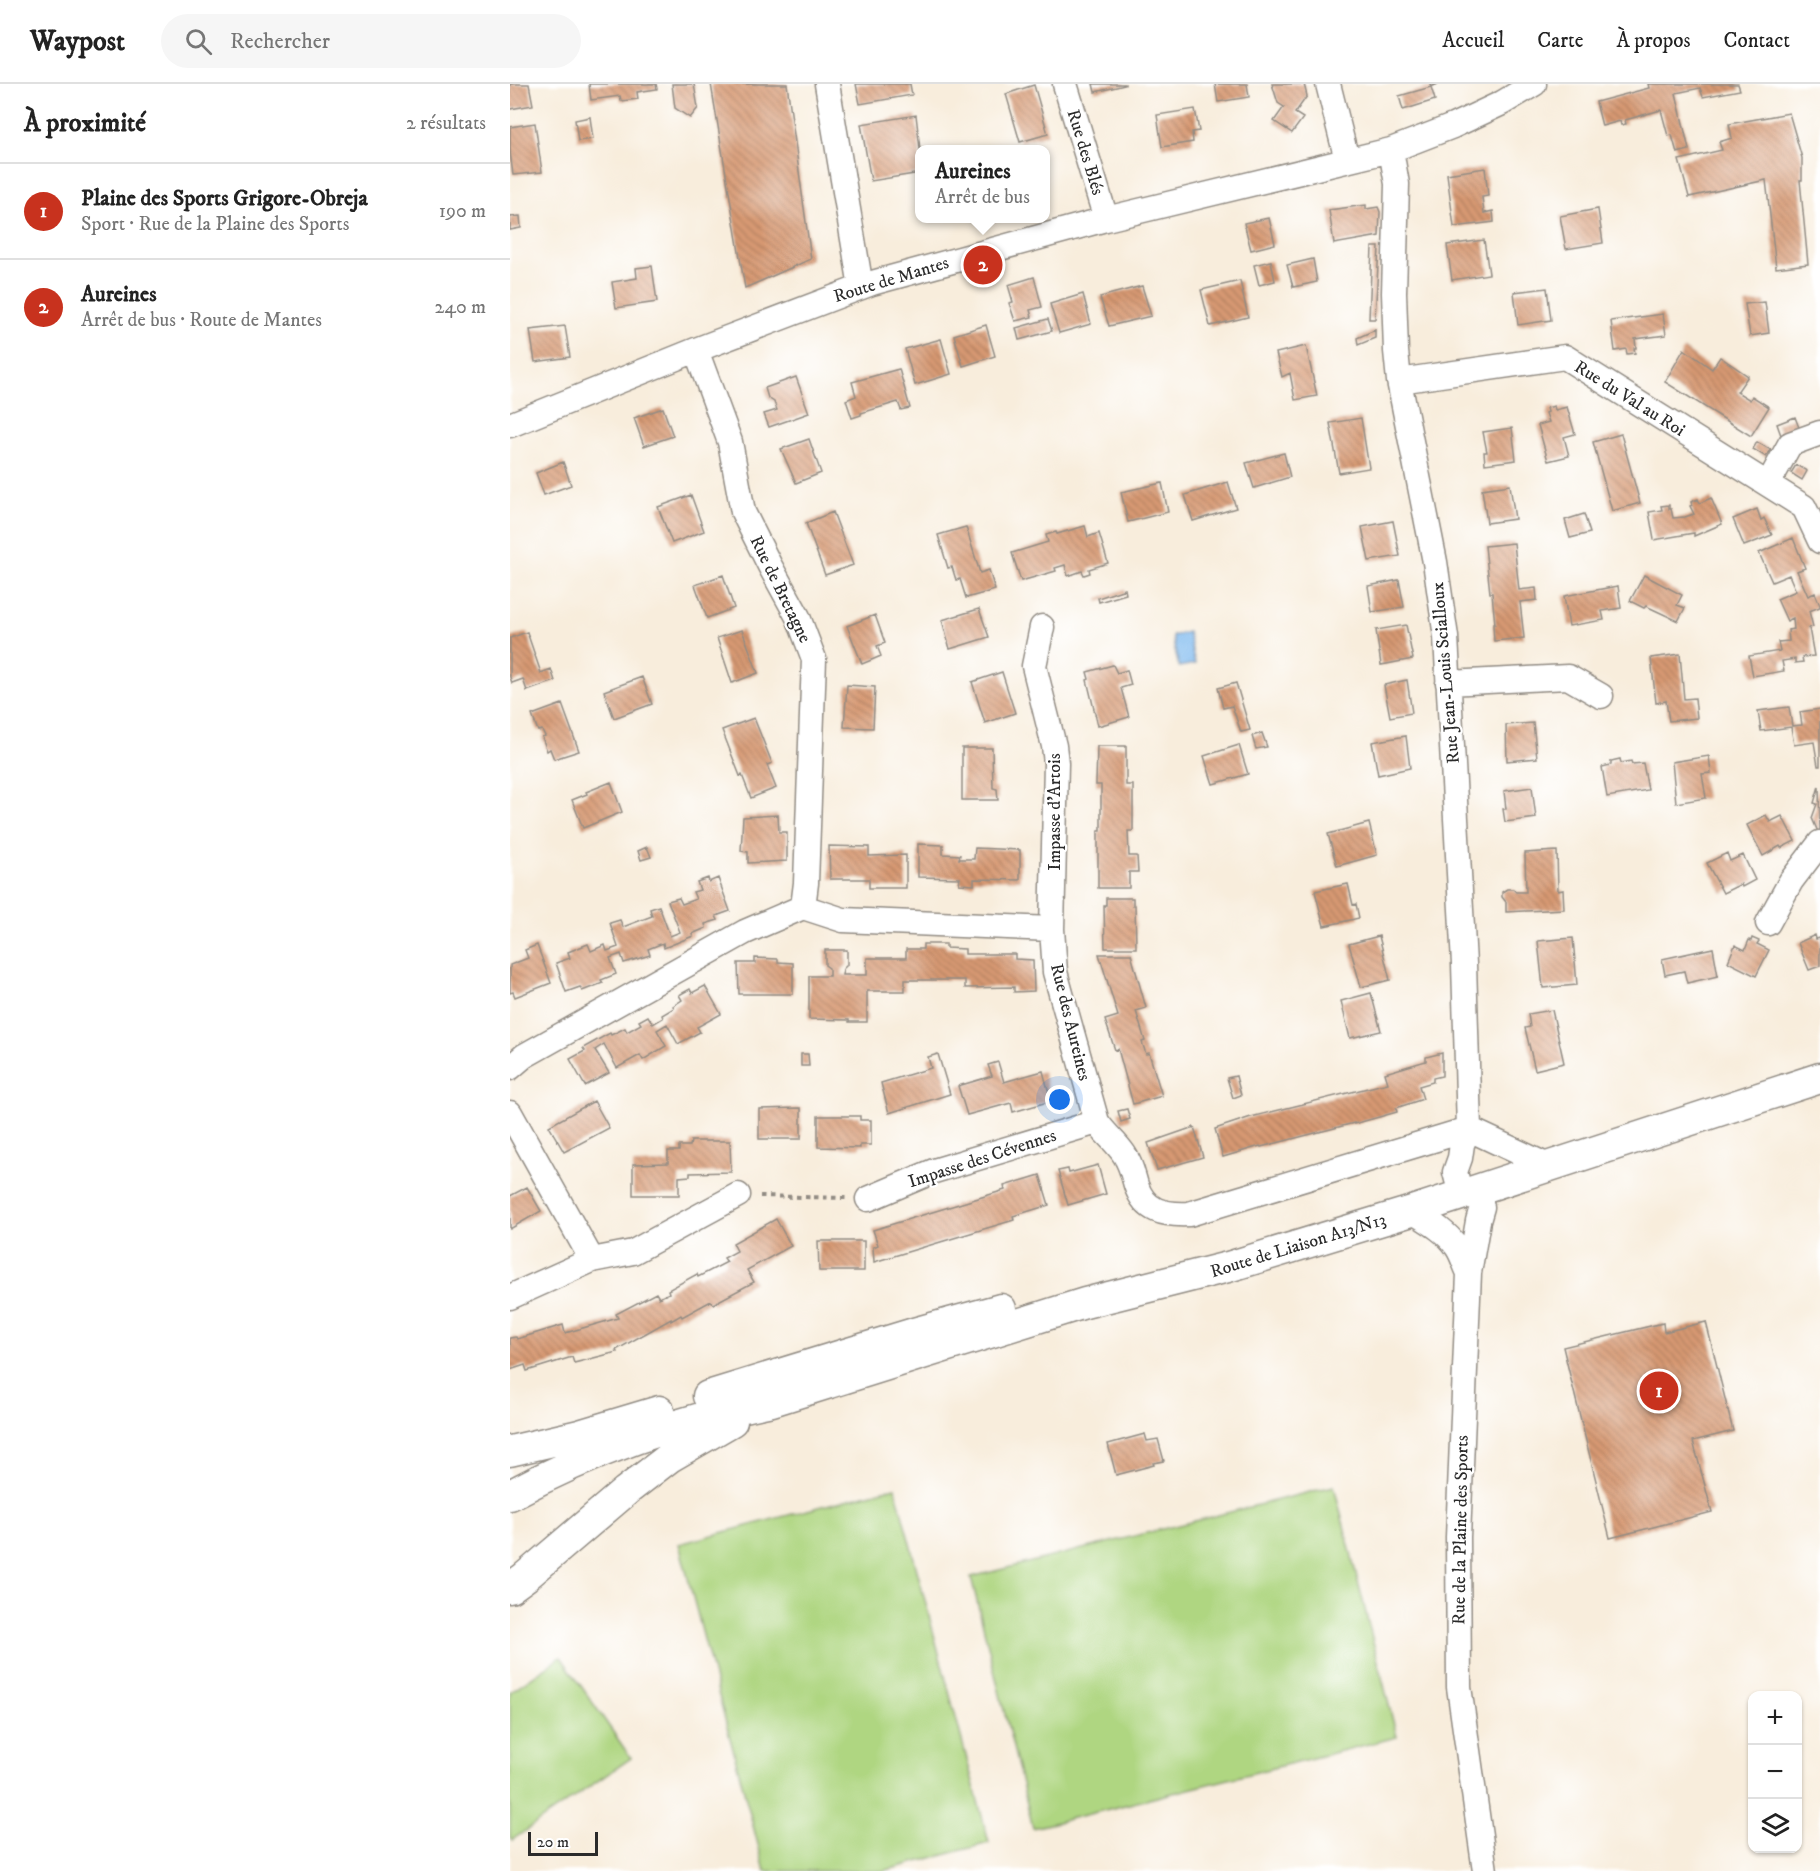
<!DOCTYPE html>
<html lang="fr">
<head>
<meta charset="utf-8">
<style>
	:root { --surface:#fff; --page:#f6f6f6; --text:#222; --muted:#767676; --line:#e0e0e0; --accent:#c8321e }
	body { margin:0; font-family:"IM FELL DW Pica",serif; background:var(--page); color:var(--text) }
	.controls { position:absolute; right:18px; bottom:18px; display:grid; overflow:hidden; border-radius:12px; box-shadow:0 2px 4px #0004 }
	.controls button { width:54px; height:54px; display:grid; place-items:center; padding:0; border:0; border-bottom:2px solid var(--line); background:var(--surface); color:var(--text); font:30px sans-serif }
	.scale { position:absolute; left:18px; bottom:15px; width:70px; box-sizing:border-box; padding-left:6px; border:3px solid #2b2b2b; border-top:0; font-size:16px; line-height:21px; white-space:nowrap; color:#2b2b2b; -webkit-text-stroke:4px #fff; paint-order:stroke }
	.you { position:absolute; left:550px; top:1016px; width:21px; height:21px; margin:-15px; border:4px solid #fff; border-radius:50%; background:#1a73e8; box-shadow:0 0 0 9px #1a73e833 }
	.badge { display:grid; place-items:center; width:39px; height:39px; border-radius:50%; background:var(--accent); color:#fff; font-size:20px; font-weight:700 }
	.pin { position:absolute; translate:-50% -50%; border:3px solid #fff; box-shadow:0 2px 6px #0006 }
	.popup { position:absolute; left:405px; top:61px; width:135px; height:78px; box-sizing:border-box; display:grid; place-content:center; border-radius:12px; background:var(--surface); filter:drop-shadow(0 2px 4px #0005); font-size:20px; white-space:nowrap; color:var(--muted) }
	.popup b { font-size:22px; color:var(--text) }
	.popup::after { content:''; position:absolute; left:50%; top:100%; margin-left:-12px; border:12px solid transparent; border-top-color:var(--surface) }
	.list { margin:0; padding:0; list-style:none }
	h2 { display:flex; justify-content:space-between; align-items:center; height:78px; margin:0; padding:0 24px; font-size:26px }
	h2 small { font-size:20px; font-weight:400; color:var(--muted) }
	.list li { display:grid; grid-template-columns:39px 1fr auto; gap:18px; align-items:center; box-sizing:border-box; height:96px; padding:0 24px; border-top:2px solid var(--line) }
	.list b { display:block; font-size:22px; white-space:nowrap }
	.list p { margin:0; font-size:20px; white-space:nowrap; color:var(--muted) }
	.list em { font-size:20px; font-style:normal; color:var(--muted) }
	.icon { flex:none; width:33px; height:33px; fill:none; stroke:currentColor; stroke-width:2; stroke-linecap:round; stroke-linejoin:round }
	.map { position:relative; flex:none; width:1310px; height:1787px; overflow:hidden }
	header { display:flex; align-items:center; gap:36px; box-sizing:border-box; height:84px; padding:0 30px; background:var(--surface); border-bottom:2px solid var(--line) }
	header strong { font-size:28px }
	nav { display:flex; gap:33px; margin-inline-start:auto; font-size:21px }
	.search { width:420px; height:54px; background:var(--page); display:flex; align-items:center; gap:15px; box-sizing:border-box; padding:0 21px; border-radius:33px; color:var(--muted); font-size:22px }
	main { display:flex }
	aside { flex:1; background:var(--surface) }
	.map>svg:first-child { display:block }
</style>
</head>
<body>
<header>
<strong>Waypost</strong>
<div class="search"><svg class="icon" aria-label="search" viewBox="0 0 24 24"><circle cx="10" cy="10" r="6"/><path d="M15 15l6 6"/></svg>Rechercher</div>
<nav><a>Accueil</a><a>Carte</a><a>À propos</a><a>Contact</a></nav>
</header>
<main>
<aside>
<h2>À proximité<small>2 résultats</small></h2>
<ul class="list">
<li><span class="badge">1</span><div><b>Plaine des Sports Grigore-Obreja</b><p>Sport · Rue de la Plaine des Sports</p></div><em>190 m</em></li>
<li><span class="badge">2</span><div><b>Aureines</b><p>Arrêt de bus · Route de Mantes</p></div><em>240 m</em></li>
</ul>
</aside>
<div class="map">
<svg width="1310" height="1787" viewBox="0 0 1310 1787">
	<defs>
		<pattern id="building-back-hatch" width="6" height="6" patternUnits="userSpaceOnUse" patternTransform="scale(1.5)"><rect width="6" height="6" fill="#d79972"/><path d="M-1 5l2 2M0 0l6 6M5-1l2 2" fill="none" stroke="#af7d5e"/></pattern>
	</defs>
	<rect width="100%" height="100%" fill="#fff"/>
	<filter id="ink" filterUnits="userSpaceOnUse"><feTurbulence type="fractalNoise" baseFrequency=".0167" numOctaves="2"/><feDisplacementMap in="SourceGraphic" scale="12" xChannelSelector="R" yChannelSelector="G"/><feConvolveMatrix kernelMatrix="1 2 1 2 8 2 1 2 1" color-interpolation-filters="sRGB"/></filter>
	<filter id="wash" filterUnits="userSpaceOnUse"><feTurbulence type="fractalNoise" baseFrequency=".008" numOctaves="4" result="noise"/><feDisplacementMap in="SourceGraphic" scale="24" xChannelSelector="R" yChannelSelector="G"/><feGaussianBlur stdDeviation="1.35" result="paint"/><feColorMatrix in="noise" values="0 0 0 0 0 0 0 0 0 0 0 0 0 0 0 0 0 1.4 0 .05"/><feComposite in="paint" operator="in"/></filter>
	<g filter="url(#wash)">
		<rect width="100%" height="100%" fill="#f8eddc"/>
		<path fill="#afd681" stroke="#6d8056" stroke-width="1.5" d="M824,1402L887,1653L523,1744L461,1493Z
			M385,1403L479,1759L373,1787H255L169,1460Z
			M51,1573L121,1674L2,1756L0,1753V1608Z"/>
		<path fill="#7bb8ee" stroke="#53728c" stroke-width="1.5" d="M678,548L685,580L669,583L662,552Z"/>
		<g id="blocks">
			<path fill="url(#building-back-hatch)" d="M0,0H19L23,21L0,25Z
				M79,0H146L147,5L127,8L128,15L111,17L110,12L81,16Z
				M162,0H184L188,24L180,34L165,24Z
				M201,0H277L301,175L235,204Z
				M346,0H400L402,11L350,20Z
				M583,0H615V1L585,8Z
				M705,0H737L739,13L708,18Z
				M762,0H794L797,12L785,29L793,34L782,49L764,37L774,23L768,19Z
				M920,0H928L921,3L925,16L893,26L889,12L921,3Z
				M1138,0H1228L1230,6L1193,13L1190,4L1166,9L1179,66L1167,69L1162,51L1158,52L1151,26L1115,36L1116,40L1111,41L1110,37L1092,42L1086,18L1139,4Z
				M524,1L538,50L510,58L496,10Z
				M685,25L689,47L682,48L683,58L652,63L647,31Z
				M1279,29L1292,74V96H1290L1298,180L1266,184L1256,96L1179,113L1169,76L1212,66L1209,58L1222,54L1219,40Z
				M406,31L410,65V89L361,97L351,40Z
				M80,33L83,55L68,57L65,36Z
				M25,39L32,88L3,91L0,67V43Z
				M975,84L978,112L972,113L974,129L983,127L984,138L944,143L937,90Z
				M856,121V125L868,123L870,128L869,152L824,160L819,126Z
				M1088,125L1093,159L1056,165L1050,132Z
				M10,132L11,144L0,146V133Z
				M759,134L765,160L741,166L734,139Z
				M974,156L979,190L942,196L937,161Z
				M862,163H869L865,235H859Z
				M803,175L807,198L783,203L777,181Z
				M761,177L765,197L749,201L744,181Z
				M142,182L147,218L106,224L102,198L127,194L126,184Z
				M524,193L532,223L520,226L522,233L505,237L499,219L503,218L498,201Z
				M730,197L738,233L700,242L691,206Z
				M632,202L641,232L599,242L590,213Z
				M1037,204L1041,236L1008,241L1004,208Z
				M573,210L581,240L549,249L540,220Z
				M1255,218L1259,249L1240,252L1235,220Z
				M1153,230L1156,251L1125,255L1126,264H1124L1125,269L1117,270L1116,265L1105,267L1101,237Z
				M538,235L542,247L509,256L506,244Z
				M476,241L485,272L453,282L444,251Z
				M55,242L60,273L25,278L20,246Z
				M865,246V254L848,261L847,254Z
				M431,255L441,290L405,301L395,265Z
				M796,262L807,312L785,316L780,289L772,293L766,269Z
				M1174,265L1202,285L1210,273L1238,292L1227,308L1240,316L1242,312L1259,323L1241,352L1155,298Z
				M389,285L400,324L391,326L388,318L351,329V331L342,334L336,316L346,312L342,298Z
				M286,293L299,329L259,343L254,330L267,326L264,318L258,314L255,304Z
				M1044,322L1045,326L1057,323L1065,350L1054,353L1059,372L1038,377L1028,341L1039,338L1036,329L1038,328L1037,324Z
				M153,324L163,352L134,362L124,334Z
				M1285,333L1291,349L1273,357L1267,340Z
				M851,334L859,384L829,389L820,339Z
				M1002,344L1006,376L975,380L974,368H977L973,348Z
				M1111,350L1130,419L1102,427L1083,358Z
				M299,355L311,389L286,399L271,365Z
				M1247,358L1261,366L1256,373L1243,365Z
				M774,369L780,393L744,404L736,379Z
				M53,378L61,401L34,411L26,389Z
				M1286,381L1297,387L1292,396L1281,389Z
				M718,398L726,424L683,437L675,411Z
				M652,399L658,428L618,438L611,408Z
				M1000,401L1005,435L977,439L972,405Z
				M181,411L194,447L162,459L148,423Z
				M1201,414L1212,440L1184,452V449L1144,456L1139,428L1152,426L1151,422L1159,421V425H1161L1163,434L1175,433L1184,430L1180,422L1182,421L1181,418L1188,415L1190,419Z
				M1247,425L1251,436L1254,434L1262,451L1234,462L1223,435Z
				M323,428L343,481L315,491L296,439Z
				M1074,430L1080,449L1060,454L1055,436Z
				M883,437L890,472L859,477L852,443Z
				M575,442L578,453L589,449L598,479L579,485L580,489L574,491L572,487L558,492L555,481L545,484L546,487L511,497L502,469L538,458L536,451L546,448L547,450Z
				M456,443L470,489L479,486L485,506L456,514L450,495L446,496L442,483L438,484L428,451Z
				M1283,454L1295,484L1287,487L1298,512L1305,509L1310,521V523L1299,527L1303,543L1299,544L1304,572L1292,573L1293,578L1285,579V575L1272,577L1274,587L1243,592L1239,572L1270,567L1268,558L1279,557L1278,546L1284,545L1283,534L1277,537L1267,515L1286,507L1279,491L1262,498L1249,469Z
				M1004,459L1009,506L1026,504L1027,516L1010,518L1014,554L984,557L983,540H985L982,509H980L975,462Z
				M213,491L224,524L197,534L185,501Z
				M1134,491L1172,511L1167,521L1175,524L1168,537L1136,522L1134,524L1120,517Z
				M889,496L894,523L862,528L858,502Z
				M1108,502L1111,524L1092,527L1094,536L1059,542L1054,512Z
				M615,505L616,510L589,518L588,514Z
				M469,525L479,553L440,565L432,536Z
				M365,531L375,559L367,562L371,572L352,580L337,542Z
				M896,541L903,575L871,581L866,546Z
				M232,546L248,589L222,599L207,554Z
				M17,548L31,589L41,585L45,597L17,607L13,595L2,599L0,593V554Z
				M1170,570L1174,615L1185,614L1187,634L1159,637L1156,617L1146,619L1141,574Z
				M603,581L607,589L617,586L621,601L611,604L619,633L588,642L577,596L579,595L577,588Z
				M492,588L505,629L475,639L462,598Z
				M132,593L142,620L104,634L94,607Z
				M897,596L902,629L880,633L874,601Z
				M726,599L740,646L731,648L722,622L713,624L708,604Z
				M337,601L365,603L363,644L334,643Z
				M52,620L69,667L44,675L40,665L37,667L32,653L35,652L32,646L28,647L22,631Z
				M1279,623L1282,642L1292,641L1290,628L1310,625V682H1308L1304,658L1284,661L1281,643L1251,647L1248,627Z
				M244,634L262,679L257,681L266,704L241,714L232,691L230,692L212,646Z
				M1023,639L1027,674L997,677L996,641Z
				M752,649L757,663L746,665L742,652Z
				M896,652L900,684L868,691L862,658Z
				M729,661L738,690L703,700L694,672Z
				M587,662H616V701H623V747H618L619,772H627L628,788H619V804H588V747H591V701H586Z
				M452,664H482L483,704L487,705L488,716H452Z
				M1199,672L1201,689L1192,690L1196,714L1166,719L1162,678Z
				M1110,675L1111,679L1121,677L1122,680L1133,679L1138,706L1097,713L1092,683L1101,681V677Z
				M101,698L112,728L73,744L62,716L77,710L76,708Z
				M1309,702L1310,747L1308,748L1302,734L1307,720L1304,719Z
				M1022,703L1026,734L995,738L993,725H996L994,707Z
				M268,731L269,748H277V777L238,779V768L231,767L233,733Z
				M1256,731L1260,738L1272,732L1285,757L1271,764L1270,762L1253,772L1237,741Z
				M859,739L867,771L827,782L818,750Z
				M408,760L433,761V770L450,771L449,775H464L465,764L510,766V796L464,795V801L449,800L450,794L408,793Z
				M319,762L359,763V772L396,771V804H359V795H320Z
				M137,763L141,773L131,776L128,767Z
				M1047,767L1048,807L1053,806L1054,825L996,828V818L992,813V808L997,805H1003L1006,808H1016L1015,769Z
				M1217,769L1220,777L1233,771L1245,796L1232,803L1231,800L1213,809L1197,779Z
				M198,794L199,798L208,794L220,827L206,832L208,836L195,840L196,844L182,850L183,852L154,864L153,859L138,865L140,871L114,879L111,870L100,874L106,890L91,896L93,899L72,907L70,903L56,908L46,879L60,874L58,868L78,860L81,867L95,861L97,867L108,863L100,839L110,836L113,843L142,832L140,825L149,822L160,852L170,848L158,817L169,814L172,820L186,815L183,808L190,806L187,798Z
				M838,800L843,821L846,820L849,834L814,842L805,807Z
				M596,814H623V821H625L626,864H595L594,821H596Z
				M1305,851L1306,855L1310,854V882L1299,886L1288,859Z
				M869,852L880,896L851,903L839,860Z
				M1063,854L1067,901L1033,904L1028,857Z
				M1242,854L1249,857L1247,860L1259,866L1246,892L1218,878L1225,861L1235,866L1239,856L1241,857Z
				M413,860H436V864L455,865V870H505V875L523,876L524,907L504,908V903L455,904V896H395V907H357V938H339V936L299,935V892H319V884L315,881V866H337V881L333,885L332,891H357V874H396V865H413Z
				M27,861L41,899L5,913L3,908L0,909V881L18,874L15,866Z
				M1203,864L1208,892L1177,899L1174,887L1155,891L1152,875Z
				M589,870H621L636,924L626,927L635,957L632,958L636,970L639,969L652,1012L623,1020L608,965L605,966L595,936L608,932Z
				M245,874L268,875V878L283,879V910H229L228,879H245Z
				M195,902L211,930L187,943L190,948L168,960L157,940L147,946L156,962L133,976L130,971L107,984L94,960L85,966L99,989L75,1002L60,975L75,967L73,964L100,949L101,951L115,944L117,948L131,940L129,937L138,932L143,940L153,934L152,931L164,924L163,922L172,916L169,911L180,905L182,909Z
				M861,909L871,947L840,954L831,917Z
				M1042,926L1054,979L1025,986L1015,944L1020,943L1018,930Z
				M932,969V992L923,994V998L909,1002L913,1015L886,1024L887,1028L844,1040V1039L751,1063L750,1062L713,1073L705,1045L741,1033L878,999L875,989L916,977V973Z
				M291,970H298L299,982H291Z
				M428,970L440,1010L379,1029L371,999L421,984L418,973Z
				M488,978L494,998L533,987L541,1017L503,1028L501,1019L457,1031L448,1002L482,992L478,981Z
				M726,992L731,1011L723,1014L717,994Z
				M84,1017L99,1044L54,1068L39,1042Z
				M291,1024V1055H249V1025Z
				M617,1025L620,1035L611,1038L608,1027Z
				M308,1032H350V1036H361V1061H350V1064L308,1063Z
				M684,1043L693,1073L647,1086L638,1059Z
				M181,1057H220L221,1088L180,1089V1092L169,1093V1111H123V1080L158,1079V1067H169V1062H180Z
				M588,1081L596,1110L558,1121L548,1087L558,1085L559,1089Z
				M530,1091L539,1121L503,1132L504,1136L364,1178L363,1163L368,1161L363,1146L495,1106L494,1102Z
				M17,1103L31,1127L0,1145V1112Z
				M266,1135L281,1162L237,1186L244,1198L203,1220L201,1217L172,1233L171,1231L161,1237V1235L106,1266L107,1268L64,1279L62,1273L17,1287L15,1281L0,1286V1254L6,1253L7,1255L53,1241L55,1249L108,1234L106,1230L146,1209L149,1214L159,1209L158,1206L187,1190L188,1193L217,1178L214,1174L227,1167L223,1159Z
				M308,1157H354V1187H309Z
				M1196,1238L1223,1347L1183,1357L1202,1428L1100,1454L1053,1263L1153,1239L1154,1248Z
				M635,1350L637,1357L648,1355L654,1377L643,1379L644,1381L606,1391L598,1360Z"/>
		</g>
	</g>
	<g filter="url(#ink)">
		<use href="#blocks" fill-opacity="0" stroke="#928c84" stroke-width="1.5"/>
		<g fill="none" stroke-linecap="round" stroke-linejoin="round">
			<g stroke="#928c84" stroke-width="27">
				<path id="minor" d="M317,0L351,203
					M555,0L596,135
					M818,0L837,76
					M881,66L887,100L884,209L886,267L889,297L925,478L936,553L954,880L959,1045L952,1060L950,1074L945,1088L951,1111
					M186,266L220,358L233,428L260,482L288,533L304,575L296,799L293,823
					M889,297L1055,273L1294,423L1310,457
					M0,341L186,266L362,199L596,135L881,66L943,42L992,19L1024,0
					M1258,400L1280,360L1310,349
					M532,543L524,582L544,662L546,679L542,845
					M938,599L1058,593L1091,612
					M1258,839L1281,797L1310,759
					M0,984L14,972L235,848L293,823L333,836L542,845L545,888L587,1038C595,1050 606,1058 614,1070C621,1080 623,1091 626,1101C635,1128 654,1131 679,1130L959,1045
					M0,1029L82,1176
					M959,1045L1040,1083
					M358,1115L424,1087L587,1038
					M902,1127C918,1137 936,1147 947,1163C952,1170 955,1181 959,1189L948,1453L949,1603L975,1787
					M959,1189L968,1137L972,1123L968,1105
					M0,1213L82,1176L123,1168L228,1111"/>
			</g>
			<g stroke="#928c84" stroke-width="33">
				<path id="major" d="M198,1312L404,1249L491,1225
					M0,1367L69,1351L149,1327
					M0,1411C82,1367 171,1335 262,1317L575,1219L718,1183L902,1127L1310,994
					M0,1504L15,1493L116,1407L160,1373L222,1337"/>
			</g>
			<path stroke="#928c84" stroke-width="4" stroke-dasharray="4.5 4.5" stroke-linecap="butt" d="M250,1112L336,1114"/>
			<use href="#minor" stroke="#fff" stroke-width="24"/>
			<use href="#major" stroke="#fff" stroke-width="30"/>
		</g>
	</g>
	<g text-anchor="middle" stroke-width="4.5" stroke-linejoin="round" paint-order="stroke">
		<g font-size="18" fill="#2b2b2b" stroke="#fff">
			<text transform="translate(576 68) rotate(73)" y="6">Rue des Blés</text>
			<text transform="translate(381 195) rotate(-17)" y="6">Route de Mantes</text>
			<text transform="translate(1120 314) rotate(32)" y="6">Rue du Val au Roi</text>
			<text transform="translate(271 505) rotate(64)" y="6">Rue de Bretagne</text>
			<text transform="translate(935 589) rotate(-95)" y="6">Rue Jean-Louis Scialloux</text>
			<text transform="translate(544 728) rotate(-90)" y="6">Impasse d'Artois</text>
			<text transform="translate(561 938) rotate(76)" y="6">Rue des Aureines</text>
			<text transform="translate(472 1074) rotate(-18)" y="6">Impasse des Cévennes</text>
			<text transform="translate(788 1161) rotate(-17)" y="6">Route de Liaison A13/N13</text>
			<text transform="translate(950 1446) rotate(-89)" y="6">Rue de la Plaine des Sports</text>
		</g>
	</g>
</svg>
<div class="controls">
<button>+</button>
<button>−</button>
<button><svg class="icon" aria-label="layers" viewBox="0 0 24 24"><path d="M12 4l9 5-9 5-9-5zM3 14l9 5 9-5"/></svg></button>
</div>
<div class="scale">20 m</div>
<div class="you"></div>
<div class="pin badge" style="left:1149px;top:1307px">1</div>
<div class="pin badge" style="left:473px;top:181px">2</div>
<div class="popup"><b>Aureines</b>Arrêt de bus</div>
</div>
</main>
</body>
</html>
